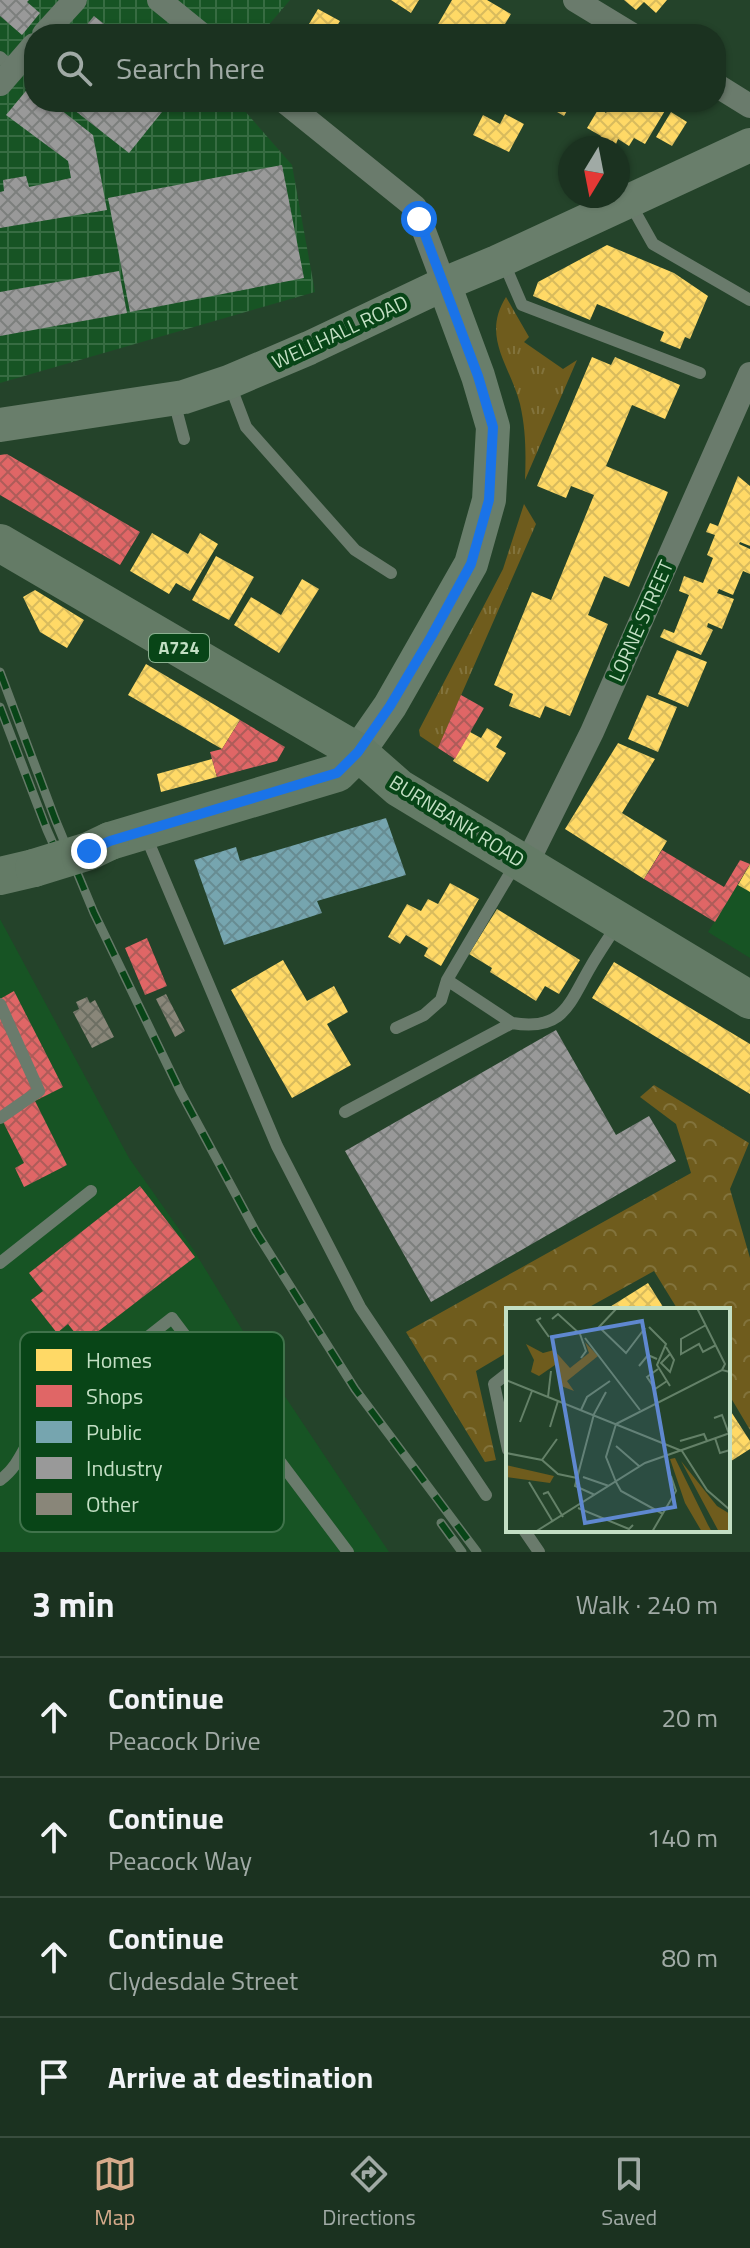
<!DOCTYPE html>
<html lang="en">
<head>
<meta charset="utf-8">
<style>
	:root { --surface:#1b3220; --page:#243a29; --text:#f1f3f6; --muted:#a0aaa5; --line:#394d3e; --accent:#d6ab8b }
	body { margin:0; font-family:"Titillium Web",sans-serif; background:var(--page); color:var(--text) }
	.compass { position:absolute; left:558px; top:136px; width:72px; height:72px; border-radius:50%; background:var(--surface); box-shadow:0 2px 6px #0004; rotate:190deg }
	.stop { position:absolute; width:24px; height:24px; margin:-18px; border:6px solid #1a73e8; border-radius:50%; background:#fff }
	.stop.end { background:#1a73e8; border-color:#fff; box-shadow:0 2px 8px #0008 }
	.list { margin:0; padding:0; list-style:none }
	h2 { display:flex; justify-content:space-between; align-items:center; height:104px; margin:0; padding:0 32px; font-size:34px }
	h2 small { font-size:26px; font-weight:400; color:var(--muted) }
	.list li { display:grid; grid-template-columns:52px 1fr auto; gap:24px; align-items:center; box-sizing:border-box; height:120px; padding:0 32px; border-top:2px solid var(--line) }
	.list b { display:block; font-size:30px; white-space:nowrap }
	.list p { margin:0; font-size:26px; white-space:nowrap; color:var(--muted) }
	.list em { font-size:26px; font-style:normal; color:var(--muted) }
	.icon { flex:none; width:44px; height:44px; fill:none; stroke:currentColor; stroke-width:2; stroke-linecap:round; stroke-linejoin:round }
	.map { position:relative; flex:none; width:750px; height:1552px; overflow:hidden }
	.search { position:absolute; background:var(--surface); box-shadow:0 2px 6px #0004; left:24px; right:24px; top:24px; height:88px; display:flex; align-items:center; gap:20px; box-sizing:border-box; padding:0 28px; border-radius:32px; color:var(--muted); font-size:30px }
	.sheet { height:584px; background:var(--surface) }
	nav { display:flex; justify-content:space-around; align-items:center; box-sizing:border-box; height:112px; border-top:2px solid var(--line); background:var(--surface); font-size:22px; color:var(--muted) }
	nav a { display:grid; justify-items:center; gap:4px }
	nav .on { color:var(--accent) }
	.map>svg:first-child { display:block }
</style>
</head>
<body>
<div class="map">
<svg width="750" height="1552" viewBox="0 0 750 1552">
	<defs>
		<pattern id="industrial-grid" width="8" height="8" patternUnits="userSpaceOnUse" patternTransform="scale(2)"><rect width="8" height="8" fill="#175424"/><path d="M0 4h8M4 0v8" fill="none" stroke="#376c42"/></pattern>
		<pattern id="grass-tufts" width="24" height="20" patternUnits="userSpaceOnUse" patternTransform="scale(2)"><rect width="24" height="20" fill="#6f5c1d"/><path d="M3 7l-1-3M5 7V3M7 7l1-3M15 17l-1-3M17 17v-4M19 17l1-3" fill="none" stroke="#82733c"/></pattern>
		<pattern id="forest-crowns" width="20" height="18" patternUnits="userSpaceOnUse" patternTransform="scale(2)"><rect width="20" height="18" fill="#6f5c1d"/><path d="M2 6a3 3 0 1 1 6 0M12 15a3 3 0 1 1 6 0" fill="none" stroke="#82733c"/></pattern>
		<pattern id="homes-cross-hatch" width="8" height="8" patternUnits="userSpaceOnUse" patternTransform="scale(2)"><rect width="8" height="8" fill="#ffd966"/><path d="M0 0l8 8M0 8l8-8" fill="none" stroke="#d8bb5d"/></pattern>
		<pattern id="shops-cross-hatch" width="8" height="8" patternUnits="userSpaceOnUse" patternTransform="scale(2)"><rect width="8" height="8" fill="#e06666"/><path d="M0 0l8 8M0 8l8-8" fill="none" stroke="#ae5c59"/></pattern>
		<pattern id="public-cross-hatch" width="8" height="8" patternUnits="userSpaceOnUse" patternTransform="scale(2)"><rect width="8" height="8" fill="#76a5af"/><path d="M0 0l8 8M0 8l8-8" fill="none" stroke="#678c92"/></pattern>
		<pattern id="industry-cross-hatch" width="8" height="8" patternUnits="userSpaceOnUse" patternTransform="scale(2)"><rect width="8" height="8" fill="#999"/><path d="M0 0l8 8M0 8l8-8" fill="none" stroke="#7c7f7d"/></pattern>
		<pattern id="building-cross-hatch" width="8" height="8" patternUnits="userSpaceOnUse" patternTransform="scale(2)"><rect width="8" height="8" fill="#898679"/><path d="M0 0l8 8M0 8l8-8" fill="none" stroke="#6d6f63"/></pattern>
	</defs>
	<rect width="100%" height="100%" fill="#24432a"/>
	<path fill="#175424" d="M750,864V958L708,932Z
		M0,919L129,1158L193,1249L262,1362L389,1552H0Z"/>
	<path fill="url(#industrial-grid)" d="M0,0H290L261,34H34V102H237L292,165L315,292L0,383Z"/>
	<path fill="url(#grass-tufts)" d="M506,297L529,337L524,342L563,369L577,360L525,480C526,454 526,430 520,404C510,365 481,337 506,297Z
		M524,504L536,524L438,748L420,736L419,730L503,569Z"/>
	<path fill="url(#forest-crowns)" d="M654,1085L749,1143L730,1189L750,1258V1430L728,1393V1310H678L654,1271L584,1310H508V1352L476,1371L496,1460L485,1462L406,1332L691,1173L676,1124L640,1097Z"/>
	<path fill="url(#homes-cross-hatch)" d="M391,0H419L411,13Z
		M452,0H487L511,14L499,34H468L457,29L455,34H439L442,29L437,26Z
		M624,0H667L656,13L644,2L636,10Z
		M318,9L340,21L332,34H303Z
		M531,24L546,34H525Z
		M556,102H572L564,116L552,109Z
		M613,102H662L665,104L663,108L666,109L645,144L634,138L629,146L618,139L616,144L612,141L609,146L599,140L601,136L587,128L599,108L606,113Z
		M671,112L687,122L672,146L656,137Z
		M505,114L524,124L509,152L473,135L483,115L500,124Z
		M607,245L674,273L708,296L690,339L685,337L680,349L660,341L664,332L597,304L590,320L533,296L538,282Z
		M592,357L611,365L615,357L680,385L665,419L632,405L606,466L668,492L629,587L604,576L588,615L608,624L570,716L545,706L540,718L509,706L513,694L494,685L532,592L551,600L594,495L571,486L566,498L537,486Z
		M738,476L750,486V546L740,542L739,544L750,549V574L743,571L733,595L719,589L717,593L734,599L722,629L708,623L707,627L713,630L701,655L660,637L664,629L674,633L689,595L679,591L684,576L703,583L713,558L707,555L715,535L706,532L710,523L718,526Z
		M152,533L188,554L200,533L218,544L190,591L176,583L169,594L130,571Z
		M216,556L254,577L229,620L192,600Z
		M302,579L319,589L279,653L234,625L251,597L281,615Z
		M35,590L84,620L67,648L40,632L23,597Z
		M677,650L707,662L688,707L658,694Z
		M146,664L240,720L222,749L128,695Z
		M647,695L677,707L658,752L628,739Z
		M487,728L502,737L496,747L506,753L488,782L453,761L470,732L481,738Z
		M618,743L655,759L622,813L667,841L644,879L565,829Z
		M212,759L217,777L161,792L157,774Z
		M750,864V892L738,885Z
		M450,883L479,899L441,966L424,956L428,948L406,935L400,944L388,937L407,904L421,911L428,899L438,904Z
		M497,909L580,960L559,994L545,986L536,1001L490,972L492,968L469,954Z
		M283,960L307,1001L334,986L348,1012L327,1024L351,1065L292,1098L231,990Z
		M614,962L750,1044V1094L592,998Z
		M648,1283L665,1310H605Z
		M728,1407L750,1441V1449L728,1463Z"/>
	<path fill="url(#shops-cross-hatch)" d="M7,454L140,532L120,565L0,495V455Z
		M461,695L484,708L455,759L438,748Z
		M240,720L285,747L277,761L217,777L210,752L222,749Z
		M662,850L724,887L740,860L750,864L715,922L644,879Z
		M147,938L167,986L145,995L125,948Z
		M14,991L63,1087L35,1101L67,1165L24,1187L15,1168L24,1163L0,1116V999Z
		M140,1186L195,1257L83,1343L68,1324L57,1333L31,1300L43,1291L29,1273Z"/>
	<path fill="url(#public-cross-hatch)" d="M386,818L406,875L317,901L322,913L224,945L194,860L236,847L240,861Z"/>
	<path fill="url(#industry-cross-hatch)" d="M0,0H29L27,2L40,13L22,35L0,16Z
		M94,16L117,34H79Z
		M30,86L34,89V102H51L93,135L107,210L0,228V192L4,191L3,180L26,176L29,187L71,178L68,161L6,115Z
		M64,102H170L129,153Z
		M282,165L304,278L130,312L108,198Z
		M119,271L127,313L0,336V292Z
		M556,1030L616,1135L649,1116L676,1161L431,1302L345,1151Z"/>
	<path fill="url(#building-cross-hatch)" d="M166,994L185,1031L175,1037L156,999Z
		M87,997L90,1003L95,1000L114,1037L92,1048L73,1012L79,1009L76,1002Z"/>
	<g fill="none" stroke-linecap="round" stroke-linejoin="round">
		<path stroke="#6a7b6c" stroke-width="12" d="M0,57L13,69
			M630,203L653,244L750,300
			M504,263L522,305L700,373
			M230,385L246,427L355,550L391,573
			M174,401L184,439
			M145,834L277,1146L360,1307L486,1495
			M447,980L512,1023
			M0,1004L39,1091L0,1118
			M396,1028L424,1015L441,1000L447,980L509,875L520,869
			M345,1112L512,1023C564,1032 569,1003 591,966C599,952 609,938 618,923
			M0,1263L91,1191
			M508,1373L494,1384L508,1450
			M0,1480C23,1464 26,1436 46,1417L172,1318L348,1552
			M524,1530L539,1552"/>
		<path stroke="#6a7b6c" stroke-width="24" d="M159,0L201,34
			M575,0L631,34
			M44,34L75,0
			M0,84L34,45
			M716,85L750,106
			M285,102L415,207L444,284
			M526,865L592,732L750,374"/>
		<path stroke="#697e6b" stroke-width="34" d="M0,425L184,397L229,382L309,348L444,284L497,262L750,145
			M358,752L390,706L471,564L489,500L493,427L478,376L444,284"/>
		<path stroke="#647b66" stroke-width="38" d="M0,543L358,752L399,788L750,1000
			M110,841L337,773L358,752
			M0,876L34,868"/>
		<g stroke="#657968" stroke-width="9">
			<path id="rail" d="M0,672L55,819L94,913L180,1091L256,1232L355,1389L477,1552
				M0,707L47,830L63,866
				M441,1523L462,1552"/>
		</g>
		<use href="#rail" stroke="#084517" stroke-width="6" stroke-dasharray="18" stroke-linecap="butt"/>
		<path stroke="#647b66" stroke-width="38" d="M34,868L89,851L110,841"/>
	</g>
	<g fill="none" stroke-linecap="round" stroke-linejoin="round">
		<path stroke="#1a73e8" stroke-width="10" d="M89,851L110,841L337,773L358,752L390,706L431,637L471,564L489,500L493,427L478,376L419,219"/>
	</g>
	<g text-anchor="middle" stroke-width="8" stroke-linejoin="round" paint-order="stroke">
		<rect fill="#084517" stroke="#8bb190" stroke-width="2" x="149" y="634" width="60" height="28" rx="6"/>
		<g font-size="18" font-weight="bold" fill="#c3dfc4">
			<text x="179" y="654">A724</text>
		</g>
		<g font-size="20" fill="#c3dfc4" stroke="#084517">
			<text transform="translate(340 332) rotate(-25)" y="7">WELLHALL ROAD</text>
			<text transform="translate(641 621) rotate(-66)" y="7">LORNE STREET</text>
			<text transform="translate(457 821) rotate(32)" y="7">BURNBANK ROAD</text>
		</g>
	</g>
	<g transform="translate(506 1308)">
		<rect width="224" height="224" fill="#24432a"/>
		<path d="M79,34L92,48L61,73L68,83L55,78L49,57L33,68L25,64L28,52L20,36L37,45L48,42L64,60L83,45ZM169,150L202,217L206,224H196L179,195L164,151ZM175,153L211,198L224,206V224H213ZM0,157L48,168L44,175L0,169Z" fill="#6f5c1d"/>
		<path fill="none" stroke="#648168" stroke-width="2" d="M111,0L93,19L120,45L139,20M191,0L219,56L216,62M35,10L31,12L43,29M46,11L52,6L74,26L80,43L75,50M200,17L175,31V46L193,36L197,44L210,37M143,19L160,36L151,57L164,78M79,30L134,102M160,39L168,52L164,64L155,55L164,46M133,58L142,47L151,51M152,61L141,69L149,81L161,73M0,72L176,143M42,89L45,63M75,102L81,89L104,73M208,110L216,107L223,126M14,114L26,83M110,116L216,62L224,64M44,119L52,93M209,130L214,145L224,142M174,133L198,126L201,133M110,138L133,158M176,143L201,182L224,202M0,145L36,152L52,166L71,170M36,152L51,131M77,169L103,178M23,174L47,214M110,174L115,183L157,206M110,174L100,149L110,116M37,186L42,184L57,209M89,187L69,178L88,106L100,84M72,200L123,221L127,217M29,224L139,155L224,125M146,224L170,183L165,168"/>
		<path fill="#5f88d0" fill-opacity="0.15" stroke="#5f88d0" stroke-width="4" d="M136,13L169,199L79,215L46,29Z"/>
		<rect width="224" height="224" fill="none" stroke="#c3dfc4" stroke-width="4"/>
	</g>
	<rect x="20" y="1332" width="264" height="200" rx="12" fill="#084517" stroke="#40734b" stroke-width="2"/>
	<rect x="36" y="1349" width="36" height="22" fill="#ffd966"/>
	<rect x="36" y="1385" width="36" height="22" fill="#e06666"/>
	<rect x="36" y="1421" width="36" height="22" fill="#76a5af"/>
	<rect x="36" y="1457" width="36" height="22" fill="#999"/>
	<rect x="36" y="1493" width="36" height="22" fill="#898679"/>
	<g font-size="22" fill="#c3dfc4">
		<text x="86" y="1368">Homes</text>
		<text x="86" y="1404">Shops</text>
		<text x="86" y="1440">Public</text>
		<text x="86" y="1476">Industry</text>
		<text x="86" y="1512">Other</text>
	</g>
</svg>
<svg class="compass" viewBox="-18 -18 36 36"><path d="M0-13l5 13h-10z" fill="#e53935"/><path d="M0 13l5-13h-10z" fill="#a0aaa5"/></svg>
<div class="stop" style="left:419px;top:219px"></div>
<div class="stop end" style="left:89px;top:851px"></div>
<div class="search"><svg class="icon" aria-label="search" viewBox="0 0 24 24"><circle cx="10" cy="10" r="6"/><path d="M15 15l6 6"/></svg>Search here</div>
</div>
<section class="sheet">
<h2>3 min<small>Walk · 240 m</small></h2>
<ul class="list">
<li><svg class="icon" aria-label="ahead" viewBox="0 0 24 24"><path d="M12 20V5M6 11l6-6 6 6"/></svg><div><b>Continue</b><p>Peacock Drive</p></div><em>20 m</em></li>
<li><svg class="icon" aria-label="ahead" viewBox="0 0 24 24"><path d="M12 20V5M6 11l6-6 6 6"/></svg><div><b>Continue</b><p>Peacock Way</p></div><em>140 m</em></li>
<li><svg class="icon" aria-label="ahead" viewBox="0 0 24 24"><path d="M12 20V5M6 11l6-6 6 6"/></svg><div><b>Continue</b><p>Clydesdale Street</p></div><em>80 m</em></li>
<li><svg class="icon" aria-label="arrive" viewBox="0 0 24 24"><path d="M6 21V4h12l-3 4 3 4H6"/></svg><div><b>Arrive at destination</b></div></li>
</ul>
</section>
<nav>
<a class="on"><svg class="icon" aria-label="map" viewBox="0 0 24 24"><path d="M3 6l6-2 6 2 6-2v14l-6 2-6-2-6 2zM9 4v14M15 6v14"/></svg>Map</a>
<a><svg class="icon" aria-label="directions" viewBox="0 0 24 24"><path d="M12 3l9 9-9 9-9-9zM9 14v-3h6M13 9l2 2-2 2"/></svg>Directions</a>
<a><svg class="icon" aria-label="saved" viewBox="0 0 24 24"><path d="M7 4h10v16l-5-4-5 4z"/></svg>Saved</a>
</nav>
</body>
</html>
